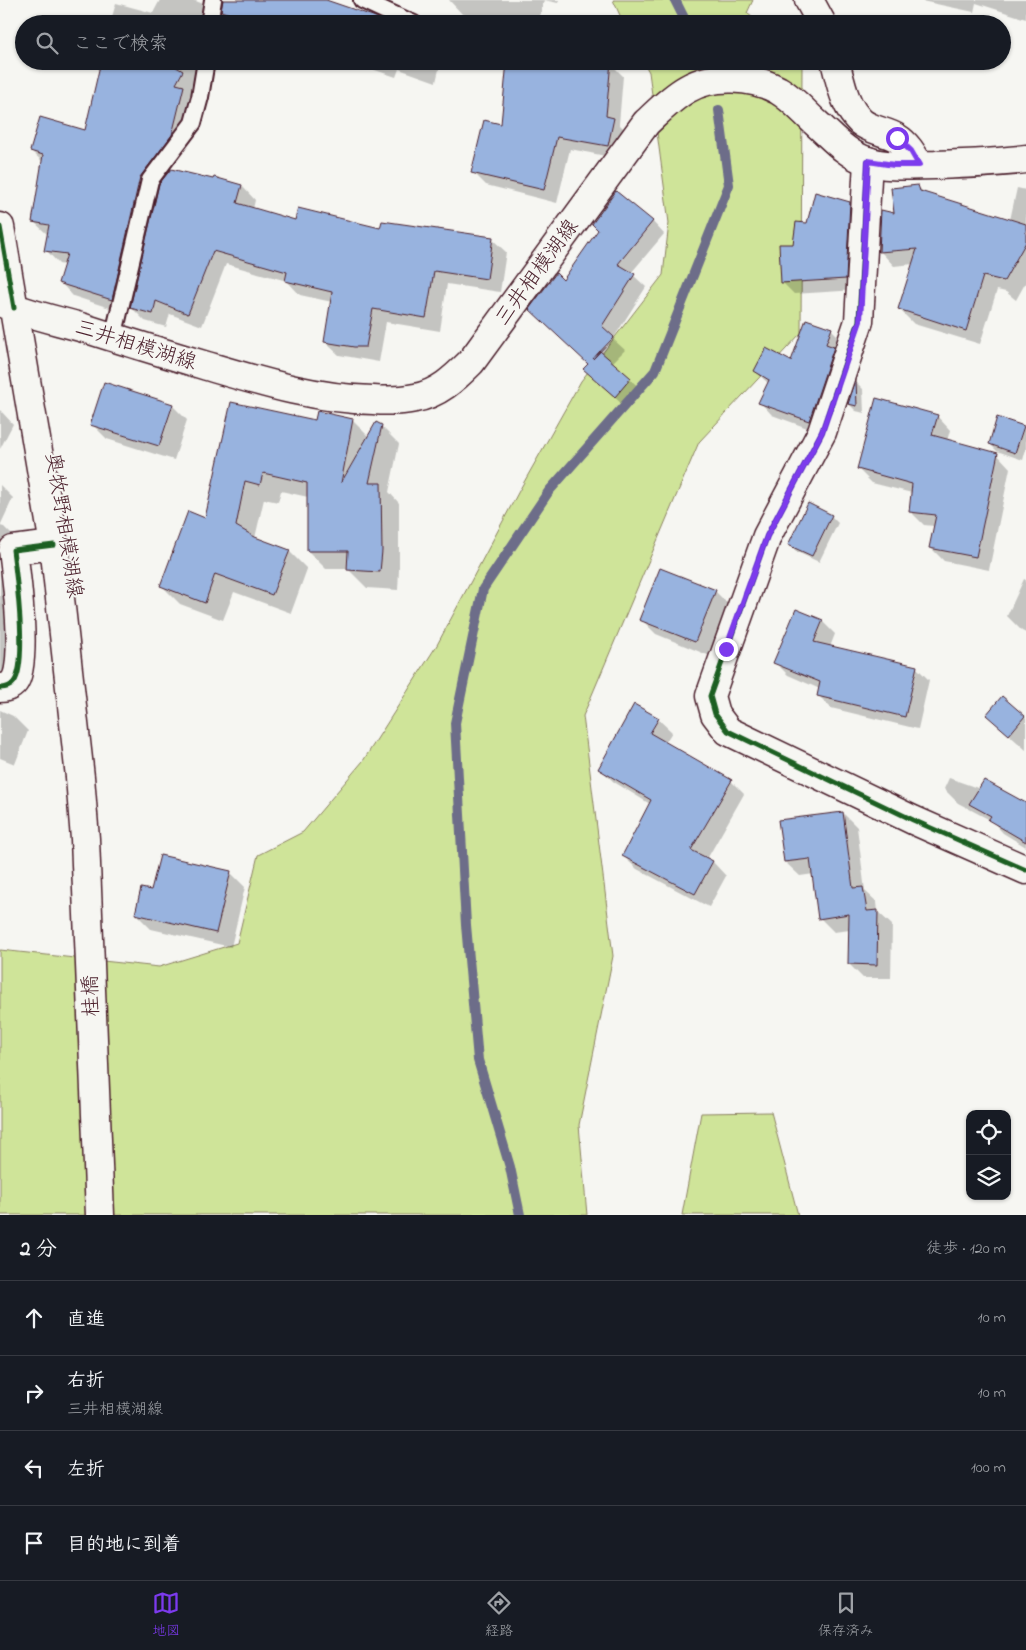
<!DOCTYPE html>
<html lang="ja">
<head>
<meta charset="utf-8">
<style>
	:root { --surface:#171b24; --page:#242831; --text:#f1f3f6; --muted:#9ea1a6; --line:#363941; --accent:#7c3aed }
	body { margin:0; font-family:"Indie Flower","Klee One",sans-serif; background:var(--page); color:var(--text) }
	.controls { position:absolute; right:15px; bottom:15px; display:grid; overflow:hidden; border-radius:10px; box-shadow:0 1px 4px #0004 }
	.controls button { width:45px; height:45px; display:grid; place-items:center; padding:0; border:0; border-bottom:1px solid var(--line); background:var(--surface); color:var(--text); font:25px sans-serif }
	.stop { position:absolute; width:15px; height:15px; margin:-11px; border:4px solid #7c3aed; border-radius:50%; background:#fff }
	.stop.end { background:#7c3aed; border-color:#fff; box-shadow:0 1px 5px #0008 }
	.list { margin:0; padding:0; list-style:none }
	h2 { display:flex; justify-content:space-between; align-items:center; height:65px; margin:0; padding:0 20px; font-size:21px }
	h2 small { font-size:16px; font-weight:400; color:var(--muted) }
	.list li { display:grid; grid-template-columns:32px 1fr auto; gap:15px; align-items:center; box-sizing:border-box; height:75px; padding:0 20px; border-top:1px solid var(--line) }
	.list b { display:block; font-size:19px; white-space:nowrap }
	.list p { margin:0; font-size:16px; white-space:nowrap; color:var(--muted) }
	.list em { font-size:16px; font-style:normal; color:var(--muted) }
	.icon { flex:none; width:28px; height:28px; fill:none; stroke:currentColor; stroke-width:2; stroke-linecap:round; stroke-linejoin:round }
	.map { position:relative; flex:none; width:1026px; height:1215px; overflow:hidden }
	.search { position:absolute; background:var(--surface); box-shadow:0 1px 4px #0004; left:15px; right:15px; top:15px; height:55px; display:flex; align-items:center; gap:12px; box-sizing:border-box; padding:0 18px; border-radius:28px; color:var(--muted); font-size:19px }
	.sheet { height:365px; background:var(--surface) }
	nav { display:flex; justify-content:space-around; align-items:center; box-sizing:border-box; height:70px; border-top:1px solid var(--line); background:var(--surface); font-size:14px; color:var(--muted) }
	nav a { display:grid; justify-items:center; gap:2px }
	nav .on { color:var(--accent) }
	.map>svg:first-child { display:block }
</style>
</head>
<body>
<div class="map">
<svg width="1026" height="1215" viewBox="0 0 1026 1215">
	<rect width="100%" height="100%" fill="#f6f6f2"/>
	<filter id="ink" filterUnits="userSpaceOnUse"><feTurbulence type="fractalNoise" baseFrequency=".02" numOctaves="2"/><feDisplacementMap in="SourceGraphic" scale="10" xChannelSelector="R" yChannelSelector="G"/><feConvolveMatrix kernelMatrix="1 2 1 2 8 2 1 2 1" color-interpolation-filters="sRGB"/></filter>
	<g filter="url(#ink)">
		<path fill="#cfe499" stroke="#8c8262" d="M613,0H753L747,13L760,24H624Z
			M643,61H802L801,333L699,442L583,716L613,956L579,1125L587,1215H0V950L159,967L237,943L258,855L303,832L363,761L437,645L519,491L581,381L663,275L669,223L649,72Z
			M771,1112L798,1215H682L701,1113Z"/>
		<path fill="#0003" d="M160,0H193L201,3L215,17L213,24H110L116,3L153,13Z
			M223,0H329L328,2L387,24H220Z
			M449,0H559L558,3L544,0L538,24H508L462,14Z
			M917,0H1026V19L976,3L974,12Z
			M101,61H203L198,82L191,94L197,100L185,148L169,170L242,186L255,200L253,209L296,221L492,239L506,252L500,292L447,284L440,331L386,322L379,362L339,355L325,342L332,302L300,295L287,281L226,264L202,326L170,314L166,327L145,321L132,308L162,180L153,191L125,313L73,296L60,282L65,265L59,264L46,250L48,235L33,221L43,162L31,151L86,132Z
			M323,61H337L335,66Z
			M348,61H441L436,82L399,69L396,77Z
			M610,63L623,76L619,124L627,132L621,159L570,149L557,203L486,185L473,172L503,126Z
			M917,186L926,194L1010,220L1017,188L1026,190V282L1016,300L1006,292L997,290L980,344L914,324L899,309L913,264L894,266L880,251L896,215Z
			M849,203L861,214L857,290L794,294L782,282L794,245L808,224Z
			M652,221L664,234L631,273L646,287L613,339L625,350L612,363L643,391L627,409L585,369L589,364L564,282Z
			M831,329L843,341L821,433L772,415L760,402L769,384L755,371L792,363Z
			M856,382L863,389L864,413L856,411L849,404Z
			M232,403L316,421L352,420L369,437L381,426L399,444L389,492L399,503V570L398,590L367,588L348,569H326L308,551V497L281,491L278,502L264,499L255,538L289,551L307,569L291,613L234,592L223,620L180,604L162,586L206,520Z
			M172,405L187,420L174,460L107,439L92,424Z
			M0,410L13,424L0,449Z
			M937,416L950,430L947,441L997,454L1010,468L989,570L944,561L930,547L934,526L924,525L910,511L912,493L872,483L858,469Z
			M1024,427L1026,429V449L1023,460L997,451L990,444Z
			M0,485L13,498L0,526L4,527L18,541L10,653L0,678Z
			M831,516L838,523L819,562L797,552L790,545Z
			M1024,579L1026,580V633L1022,631L1007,616Z
			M715,591L730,606L710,656L656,634L641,619Z
			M822,621L835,634L830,647L916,667L929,680L918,729L831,708L818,695L820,689L788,675L775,662Z
			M1002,698L1026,718V750L987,715Z
			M0,710L13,716L28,731L15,764L0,758Z
			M658,719L672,732L665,743L731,781L744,794L707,859L713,862L726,876L709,907L637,869L623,856L650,804L614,782L600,769Z
			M949,778L1026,805V847L1003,833L992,821L958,803L944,789Z
			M843,813L857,827L865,891L877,902L878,912L892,925L891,978H863L849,964L850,930L834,932L820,918L814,874L800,876L785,862L780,821Z
			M230,872L245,887L231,947L151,929L136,914L152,891Z"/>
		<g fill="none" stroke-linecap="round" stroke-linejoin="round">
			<path stroke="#6d6d89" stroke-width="10" d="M675,0L687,24
				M705,61L710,70
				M520,1215L510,1167L478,1060L466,925L455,723L483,589L549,491L655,371L729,185L719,110"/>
		</g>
		<path fill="#98b3df" stroke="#4a1f2b" d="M223,0H326L373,16L390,24H260L221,11Z
			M101,61H166L183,71L176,84L184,86L172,135L140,177L112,300L58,283L67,254L44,251L49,225L32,222L43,155L30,151L40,117L85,130Z
			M507,61H611L606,116L614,118L608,146L557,137L544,190L471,173L484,120L501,124Z
			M171,169L213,179L214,177L242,185L237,203L295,220L298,208L380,228L382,221L493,237L487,279L434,271L426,318L373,309L366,347H354L324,342L332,292L285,281L287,272L213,251L188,314L156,301L153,314L130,308L159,184Z
			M918,185L920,191L1026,224V242L1004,281L983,276L966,331L898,309L917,249L879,252L881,210L894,213L891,188Z
			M616,191L653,221L618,264L635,274L602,326L614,337L593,359L600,351L631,378L615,397L583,369L588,364L529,309L556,273L563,280L598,230L592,224Z
			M815,192L850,202L846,279L781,283L779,244H793L796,222L807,223Z
			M806,319L832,328L826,344L834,347L809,421L758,403L769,380L754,371L766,348L791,361Z
			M856,380L857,406L848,404Z
			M104,382L173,404L159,446L90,425Z
			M876,398L938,415L932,435L998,453L976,557L929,548L936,515L909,512L912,484L857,469Z
			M231,402L315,420L317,411L353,419L341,483L376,422L382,425L369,483H381L382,551L380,572L347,570L348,551H307V483L263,473L260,485L245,481L236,526L255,537L290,550L272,595L215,574L205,603L160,586L188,511L205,518Z
			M997,417L1024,426L1015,453L989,444Z
			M808,503L832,515L812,556L788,545Z
			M660,568L716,590L695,642L639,620Z
			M796,609L823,620L814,642L917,666L905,717L817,696L820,682L773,663Z
			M1002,696L1025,716L1009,735L986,715Z
			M634,704L659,718L650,733L732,780L691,850L713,861L695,894L622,856L651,800L598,769Z
			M984,780L1026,803V842L988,820L991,816L969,804Z
			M843,812L853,888L863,887L867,911L878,910L877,965L848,964L849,914L818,919L810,859L784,862L778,820Z
			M160,855L231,871L216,933L135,914L141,888L151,890Z"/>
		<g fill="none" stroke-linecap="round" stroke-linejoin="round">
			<g stroke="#4a1f2b" stroke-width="20">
				<path id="lane" d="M362,0L414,24
					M209,24L213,0
					M113,338L150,180L193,123L200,97L206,61"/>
			</g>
			<g stroke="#4a1f2b" stroke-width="31">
				<path id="street" d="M809,0L822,24
					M835,61C841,83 844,106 861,122C872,131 886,131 897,138C907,144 913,155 919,165
					M868,161L859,321L822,432L767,536L710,696L715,714L728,731L913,820L1026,870
					M0,688C5,688 11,686 14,682C28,664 16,573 13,550L54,545"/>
			</g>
			<g stroke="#4a1f2b" stroke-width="31">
				<path id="secondary" d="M0,227L54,545L80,777L85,839L100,1215
					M0,302C28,315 58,320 87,329C127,342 167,354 207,366C261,382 316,399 373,400C387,401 401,401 415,398C438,394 454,379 471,362L646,123C659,111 671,98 687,89C713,74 752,76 778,90C792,98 804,112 816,123C832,137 846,154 867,161C888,168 913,165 935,165C966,164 996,163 1026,159"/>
			</g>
			<path stroke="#4a1f2b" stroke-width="3" stroke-dasharray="5 4" stroke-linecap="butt" d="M579,24L613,21L624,24"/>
			<use href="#lane" stroke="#f6f6f2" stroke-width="16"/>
			<use href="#street" stroke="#f6f6f2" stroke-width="28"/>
			<use href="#secondary" stroke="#f6f6f2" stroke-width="28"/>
			<g stroke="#f6f6f2" stroke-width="8">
				<path id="cycleway" d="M868,161L859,321L822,432L767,536L710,696L715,714L728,731L913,820L1026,870
					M0,227L14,308
					M0,688C5,688 11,686 14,682C28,664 16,573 13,550L54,545"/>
			</g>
			<use href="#cycleway" stroke="#1b5e20" stroke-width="5"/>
		</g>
	</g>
	<g fill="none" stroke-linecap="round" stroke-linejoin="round" filter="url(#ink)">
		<path stroke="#7c3aed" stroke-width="6" d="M726,649L767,536L822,432L860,321L868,161L894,165H919L911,151L897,138"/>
	</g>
	<g text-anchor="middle" stroke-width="4" stroke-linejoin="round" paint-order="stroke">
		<g font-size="21" fill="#4a1f2b" stroke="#f6f6f2">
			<text transform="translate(536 272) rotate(-54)" y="7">三井相模湖線</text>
			<text transform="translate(136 344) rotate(17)" y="7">三井相模湖線</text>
			<text transform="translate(65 525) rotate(81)" y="7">奥牧野相模湖線</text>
			<text transform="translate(90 996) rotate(-92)" y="7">桂橋</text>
		</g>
	</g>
</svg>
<div class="controls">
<button><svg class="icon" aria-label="locate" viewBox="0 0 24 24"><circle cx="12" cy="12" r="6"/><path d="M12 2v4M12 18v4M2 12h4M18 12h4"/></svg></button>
<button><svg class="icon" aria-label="layers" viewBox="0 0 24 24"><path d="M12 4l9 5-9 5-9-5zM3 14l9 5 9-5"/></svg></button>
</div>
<div class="stop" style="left:897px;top:138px"></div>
<div class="stop end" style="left:726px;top:649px"></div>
<div class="search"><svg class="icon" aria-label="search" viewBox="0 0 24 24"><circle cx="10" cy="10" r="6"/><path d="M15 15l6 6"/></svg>ここで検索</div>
</div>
<section class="sheet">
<h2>2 分<small>徒歩 · 120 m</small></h2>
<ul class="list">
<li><svg class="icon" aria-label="ahead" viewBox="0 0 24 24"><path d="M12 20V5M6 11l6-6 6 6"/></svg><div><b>直進</b></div><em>10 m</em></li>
<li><svg class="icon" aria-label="right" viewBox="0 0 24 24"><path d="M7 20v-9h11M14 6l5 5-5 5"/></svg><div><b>右折</b><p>三井相模湖線</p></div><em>10 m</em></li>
<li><svg class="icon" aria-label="left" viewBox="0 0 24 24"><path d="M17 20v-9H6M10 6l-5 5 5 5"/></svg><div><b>左折</b></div><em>100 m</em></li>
<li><svg class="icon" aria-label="arrive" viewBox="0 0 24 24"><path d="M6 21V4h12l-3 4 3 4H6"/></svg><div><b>目的地に到着</b></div></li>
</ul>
</section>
<nav>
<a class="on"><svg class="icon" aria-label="map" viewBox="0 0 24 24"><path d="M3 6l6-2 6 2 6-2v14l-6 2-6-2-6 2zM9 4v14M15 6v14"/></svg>地図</a>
<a><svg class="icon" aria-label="directions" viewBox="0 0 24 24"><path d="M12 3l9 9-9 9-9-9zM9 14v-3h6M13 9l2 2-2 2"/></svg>経路</a>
<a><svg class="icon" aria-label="saved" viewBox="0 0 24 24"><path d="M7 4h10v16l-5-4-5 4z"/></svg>保存済み</a>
</nav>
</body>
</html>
